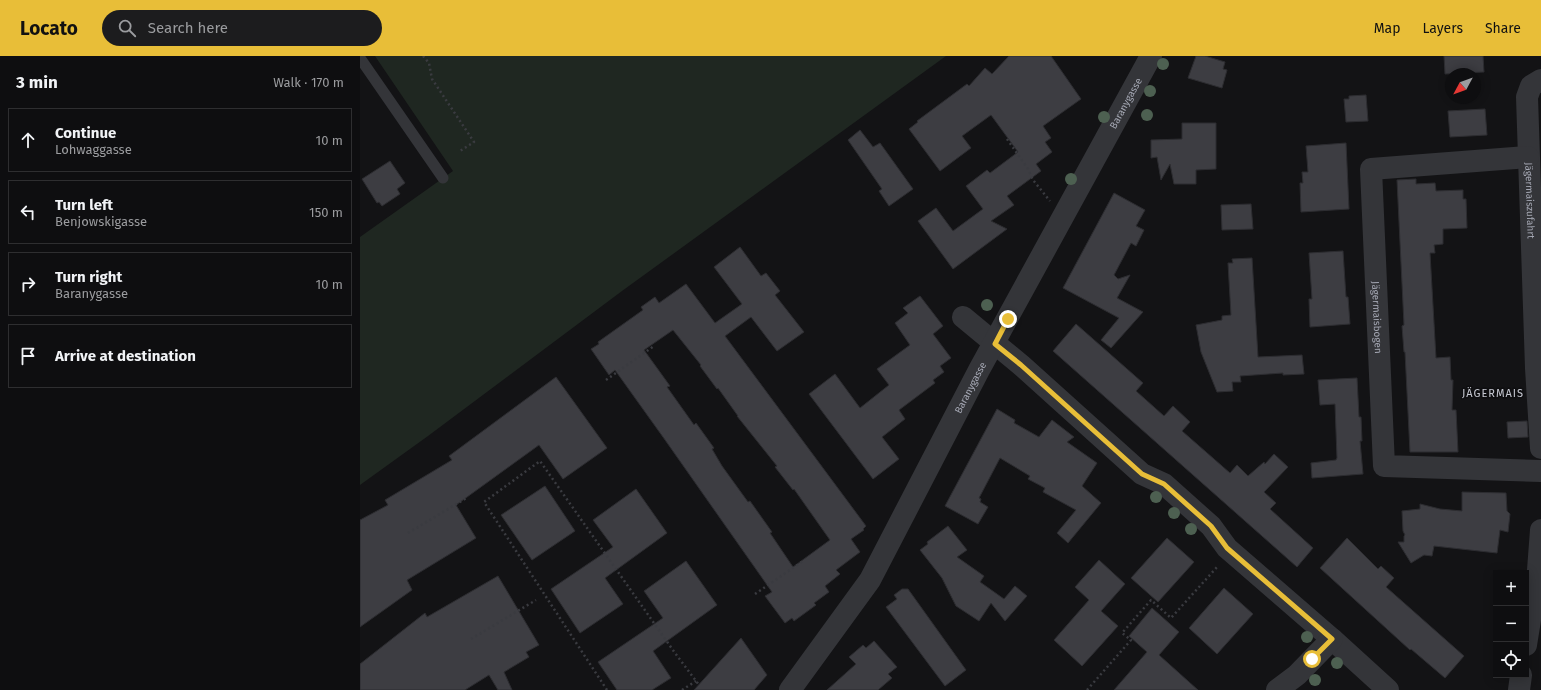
<!DOCTYPE html>
<html lang="en">
<head>
<meta charset="utf-8">
<style>
	:root { --surface:#0e0e10; --page:#1c1c1e; --text:#f1f3f6; --muted:#9b9c9f; --line:#2e2e30; --accent:#e8be38 }
	body { margin:0; font-family:"Fira Sans",sans-serif; background:var(--page); color:var(--text) }
	.controls { position:absolute; right:12px; bottom:12px; display:grid; overflow:hidden; border-radius:0px; box-shadow:0 2px 10px #0003 }
	.controls button { width:36px; height:36px; display:grid; place-items:center; padding:0; border:0; border-bottom:1px solid var(--line); background:var(--surface); color:var(--text); font:20px sans-serif }
	.compass { position:absolute; left:1085px; top:12px; width:36px; height:36px; border-radius:50%; background:var(--surface); box-shadow:0 2px 10px #0003; rotate:229deg }
	.stop { position:absolute; width:12px; height:12px; margin:-9px; border:3px solid #e8be38; border-radius:50%; background:#fff }
	.stop.end { background:#e8be38; border-color:#fff; box-shadow:0 1px 4px #0008 }
	.list { margin:0; padding:0; list-style:none }
	h2 { display:flex; justify-content:space-between; align-items:center; height:52px; margin:0; padding:0 16px; font-size:17px }
	h2 small { font-size:13px; font-weight:400; color:var(--muted) }
	.list li { display:grid; grid-template-columns:26px 1fr auto; gap:12px; align-items:center; box-sizing:border-box; height:64px; margin:0 8px 8px; padding:0 8px; border:1px solid var(--line); border-radius:0px }
	.list b { display:block; font-size:15px; white-space:nowrap }
	.list p { margin:0; font-size:13px; white-space:nowrap; color:var(--muted) }
	.list em { font-size:13px; font-style:normal; color:var(--muted) }
	.icon { flex:none; width:22px; height:22px; fill:none; stroke:currentColor; stroke-width:2; stroke-linecap:round; stroke-linejoin:round }
	.map { position:relative; flex:none; width:1181px; height:634px; overflow:hidden }
	header { display:flex; align-items:center; gap:24px; box-sizing:border-box; height:56px; padding:0 20px; background:var(--accent); color:#111 }
	header strong { font-size:19px }
	nav { display:flex; gap:22px; margin-inline-start:auto; font-size:14px }
	.search { width:280px; height:36px; background:var(--page); display:flex; align-items:center; gap:10px; box-sizing:border-box; padding:0 14px; border-radius:22px; color:var(--muted); font-size:15px }
	main { display:flex }
	aside { flex:1; background:var(--surface) }
	.map>svg:first-child { display:block }
</style>
</head>
<body>
<header>
<strong>Locato</strong>
<div class="search"><svg class="icon" aria-label="search" viewBox="0 0 24 24"><circle cx="10" cy="10" r="6"/><path d="M15 15l6 6"/></svg>Search here</div>
<nav><a>Map</a><a>Layers</a><a>Share</a></nav>
</header>
<main>
<aside>
<h2>3 min<small>Walk · 170 m</small></h2>
<ul class="list">
<li><svg class="icon" aria-label="ahead" viewBox="0 0 24 24"><path d="M12 20V5M6 11l6-6 6 6"/></svg><div><b>Continue</b><p>Lohwaggasse</p></div><em>10 m</em></li>
<li><svg class="icon" aria-label="left" viewBox="0 0 24 24"><path d="M17 20v-9H6M10 6l-5 5 5 5"/></svg><div><b>Turn left</b><p>Benjowskigasse</p></div><em>150 m</em></li>
<li><svg class="icon" aria-label="right" viewBox="0 0 24 24"><path d="M7 20v-9h11M14 6l5 5-5 5"/></svg><div><b>Turn right</b><p>Baranygasse</p></div><em>10 m</em></li>
<li><svg class="icon" aria-label="arrive" viewBox="0 0 24 24"><path d="M6 21V4h12l-3 4 3 4H6"/></svg><div><b>Arrive at destination</b></div></li>
</ul>
</aside>
<div class="map">
<svg width="1181" height="634" viewBox="0 0 1181 634">
	<rect width="100%" height="100%" fill="#131315"/>
	<path fill="#1f2721" d="M15,0H586L262,235L68,380L0,429V181L93,115Z"/>
	<path fill="#3d3d42" stroke="#2d2d31" fill-rule="evenodd" d="M649,0H691L721,43L683,70L691,82L685,86L692,96L676,108L681,115L647,140L654,149L631,165L647,173L593,213L558,165L576,152L593,175L623,153L606,130L627,114L630,117L658,96L631,59L602,80L611,92L580,115L549,73L558,66L557,65L607,28L609,30L625,12L632,18Z
		M836,0H845L865,6L863,13L867,14L862,32L828,22Z
		M1084,0H1123L1124,16L1085,18Z
		M1006,39L1008,65L986,66L984,43H989V40Z
		M1125,53L1127,79L1090,81L1088,55Z
		M822,67H856V113L836,114V128H814L810,108L801,124L797,101L791,102V84L822,83Z
		M500,74L513,91L520,87L553,133L529,150L519,135L522,133L488,84Z
		M986,87L989,153L941,156L940,127H943L942,116H948L946,90Z
		M30,105L45,127L37,133L40,138L22,150L19,146L17,147L2,123Z
		M1056,123V128L1075,127L1076,135L1103,134V143H1106L1107,172L1083,173V188L1074,189L1075,197H1070L1076,302L1090,301L1091,324H1093L1092,354H1096L1098,396H1050L1045,296H1044L1042,270L1044,269L1037,124Z
		M754,137L785,154L776,170L784,174L776,190L771,187L754,219L758,223L770,219L757,242L783,256L751,292L741,284L759,262L703,232Z
		M891,148L893,173L862,174L861,149Z
		M380,191L401,220L406,217L420,235L415,239L444,276L417,295L391,261L365,280L506,470L503,473L504,474L491,483L500,496L476,514L480,518L465,530L469,536L454,547L456,549L434,565L432,562L425,567L405,540L412,536L303,381L255,314L249,319L231,293L239,288L238,286L283,254L281,251L295,241L299,247L326,228L355,267L382,248L354,211ZM313,274L341,309L340,310L357,333L358,332L378,360H377L417,410L415,411L433,434L434,433L470,484L433,511L410,477L412,476L390,445L388,446L362,410L352,393L354,392L336,367L334,369L307,331L310,330L284,294Z
		M983,195L986,241H988L990,268L950,271L949,243H952L949,197Z
		M892,202L898,301L942,299L944,318L923,319V317L880,320L881,326H872L873,335L857,336L841,296L836,269L862,264V260L871,259L868,207H873L872,203Z
		M560,240L583,270L573,278L591,302L580,310L584,316L573,324L575,327L539,354L545,363L522,381L539,403L513,423L449,338L475,318L500,352L529,329L517,313L550,289L535,267L548,257L543,252Z
		M716,268L783,327L776,335L804,360L813,350L830,366L822,375L870,417L877,409L888,420L904,406L905,408L914,398L928,411L904,436L916,447L910,453L953,492L937,511L693,295Z
		M196,321L247,392L203,423L179,389L96,449L116,482L47,524L52,534L0,571V464L28,449L25,444L92,404L89,400Z
		M997,322L999,361H1001L1002,385H1000L1003,418L952,422L951,407L976,404L977,402L975,348L960,349L958,324Z
		M637,353L655,364L654,367L679,381L692,364L714,381L707,386L737,407L722,430L741,447L708,487L697,477L716,454L683,436L685,432L668,423L670,420L640,402L619,442L621,443L620,446L628,451L618,468L585,450Z
		M1167,365L1168,381L1148,382L1147,366Z
		M185,430L215,475L172,504L141,459Z
		M276,433L307,477L245,522L263,548L220,577L191,533L253,491L233,464Z
		M1102,436L1146,437L1147,455L1150,458L1148,476L1140,474L1137,497L1074,490L1072,500L1064,499L1051,507L1038,486H1044V480L1045,479L1043,475L1042,455L1060,453V448L1080,453L1102,455Z
		M588,470L607,494L597,501L624,520L620,526L644,543L655,530L667,540L645,565L631,547L619,565L596,550L582,522L560,494L568,488L567,486Z
		M807,482L834,506L798,546L771,522Z
		M987,482L1018,513L1021,510L1034,522L1026,531L1104,600L1085,622L1051,593L1050,594L960,512Z
		M739,504L765,528L741,555L758,570L722,610L694,584L729,544L715,531Z
		M326,505L357,549L293,595L311,622L292,634H257L238,606L303,562L284,535Z
		M138,520L179,589L166,596L169,601L144,616L152,634H138L129,619L105,634H0V608L65,557L67,561Z
		M864,532L893,558L857,598L829,572Z
		M542,533H548L606,614L585,630L526,551L537,543L534,539Z
		M792,552L819,576L799,599L838,634H754L787,596L769,580Z
		M381,582L407,619L394,634H334Z
		M514,585L537,611L528,618L532,622L518,634H467L496,608L489,601L503,589L506,592Z"/>
	<g fill="none" stroke-linecap="round" stroke-linejoin="round">
		<path stroke="#3a3b40" stroke-width="2.5" stroke-dasharray="2 3" stroke-linecap="butt" d="M63,0L69,7L72,23L114,86L100,95
			M647,83L668,113L673,124L690,145
			M246,324L294,290
			M48,477L108,441
			M395,538L443,505
			M111,583L176,544
			M247,634L124,446L180,405L315,597L339,629
			M322,634L336,625
			M727,634L771,584L762,577L791,544L811,562L858,510"/>
		<path stroke="#343539" stroke-width="11" d="M0,2L83,122"/>
		<g stroke="#343539" stroke-width="22">
			<path id="s1" d="M1181,24L1171,30L1167,41L1176,312L1181,392"/>
			<path id="s2" d="M1168,101L1011,113L1024,410L1181,415"/>
			<path d="M603,261L661,309L782,418L804,428L851,470L867,492L972,583L1028,634"/>
			<path d="M1166,589L1178,514L1181,474"/>
			<path id="s3" d="M430,634L510,524L619,314L791,0"/>
			<path d="M917,634L937,619L972,583"/>
			<path d="M1159,634L1161,619"/>
		</g>
	</g>
	<g fill="#4d6051">
		<circle cx="803" cy="8" r="6"/>
		<circle cx="790" cy="35" r="6"/>
		<circle cx="787" cy="59" r="6"/>
		<circle cx="744" cy="61" r="6"/>
		<circle cx="711" cy="123" r="6"/>
		<circle cx="627" cy="249" r="6"/>
		<circle cx="796" cy="441" r="6"/>
		<circle cx="814" cy="457" r="6"/>
		<circle cx="831" cy="473" r="6"/>
		<circle cx="947" cy="581" r="6"/>
		<circle cx="977" cy="607" r="6"/>
		<circle cx="955" cy="624" r="6"/>
	</g>
	<g fill="none" stroke-linecap="round" stroke-linejoin="round">
		<path stroke="#e8be38" stroke-width="5" d="M648,263L635,288L661,309L782,418L804,428L851,470L867,492L972,583L952,603"/>
	</g>
	<g text-anchor="middle" stroke-width="3" stroke-linejoin="round" paint-order="stroke">
		<g font-size="10" fill="#a5a8b4" stroke="#0e0e10">
			<text dy="4" stroke="none"><textPath href="#s3" startOffset="677">Baranygasse</textPath></text>
			<text dy="4" stroke="none"><textPath href="#s1" startOffset="127">Jägermaiszufahrt</textPath></text>
			<text dy="4" stroke="none"><textPath href="#s2" startOffset="306">Jägermaisbogen</textPath></text>
			<text dy="4" stroke="none"><textPath href="#s3" startOffset="353">Baranygasse</textPath></text>
		</g>
		<g font-size="11" letter-spacing="1" fill="#c6c8d1" stroke="#0e0e10">
			<text x="1133" y="341">JÄGERMAIS</text>
		</g>
	</g>
</svg>
<div class="controls">
<button>+</button>
<button>−</button>
<button><svg class="icon" aria-label="locate" viewBox="0 0 24 24"><circle cx="12" cy="12" r="6"/><path d="M12 2v4M12 18v4M2 12h4M18 12h4"/></svg></button>
</div>
<svg class="compass" viewBox="-18 -18 36 36"><path d="M0-13l5 13h-10z" fill="#e53935"/><path d="M0 13l5-13h-10z" fill="#9b9c9f"/></svg>
<div class="stop" style="left:952px;top:603px"></div>
<div class="stop end" style="left:648px;top:263px"></div>
</div>
</main>
</body>
</html>
